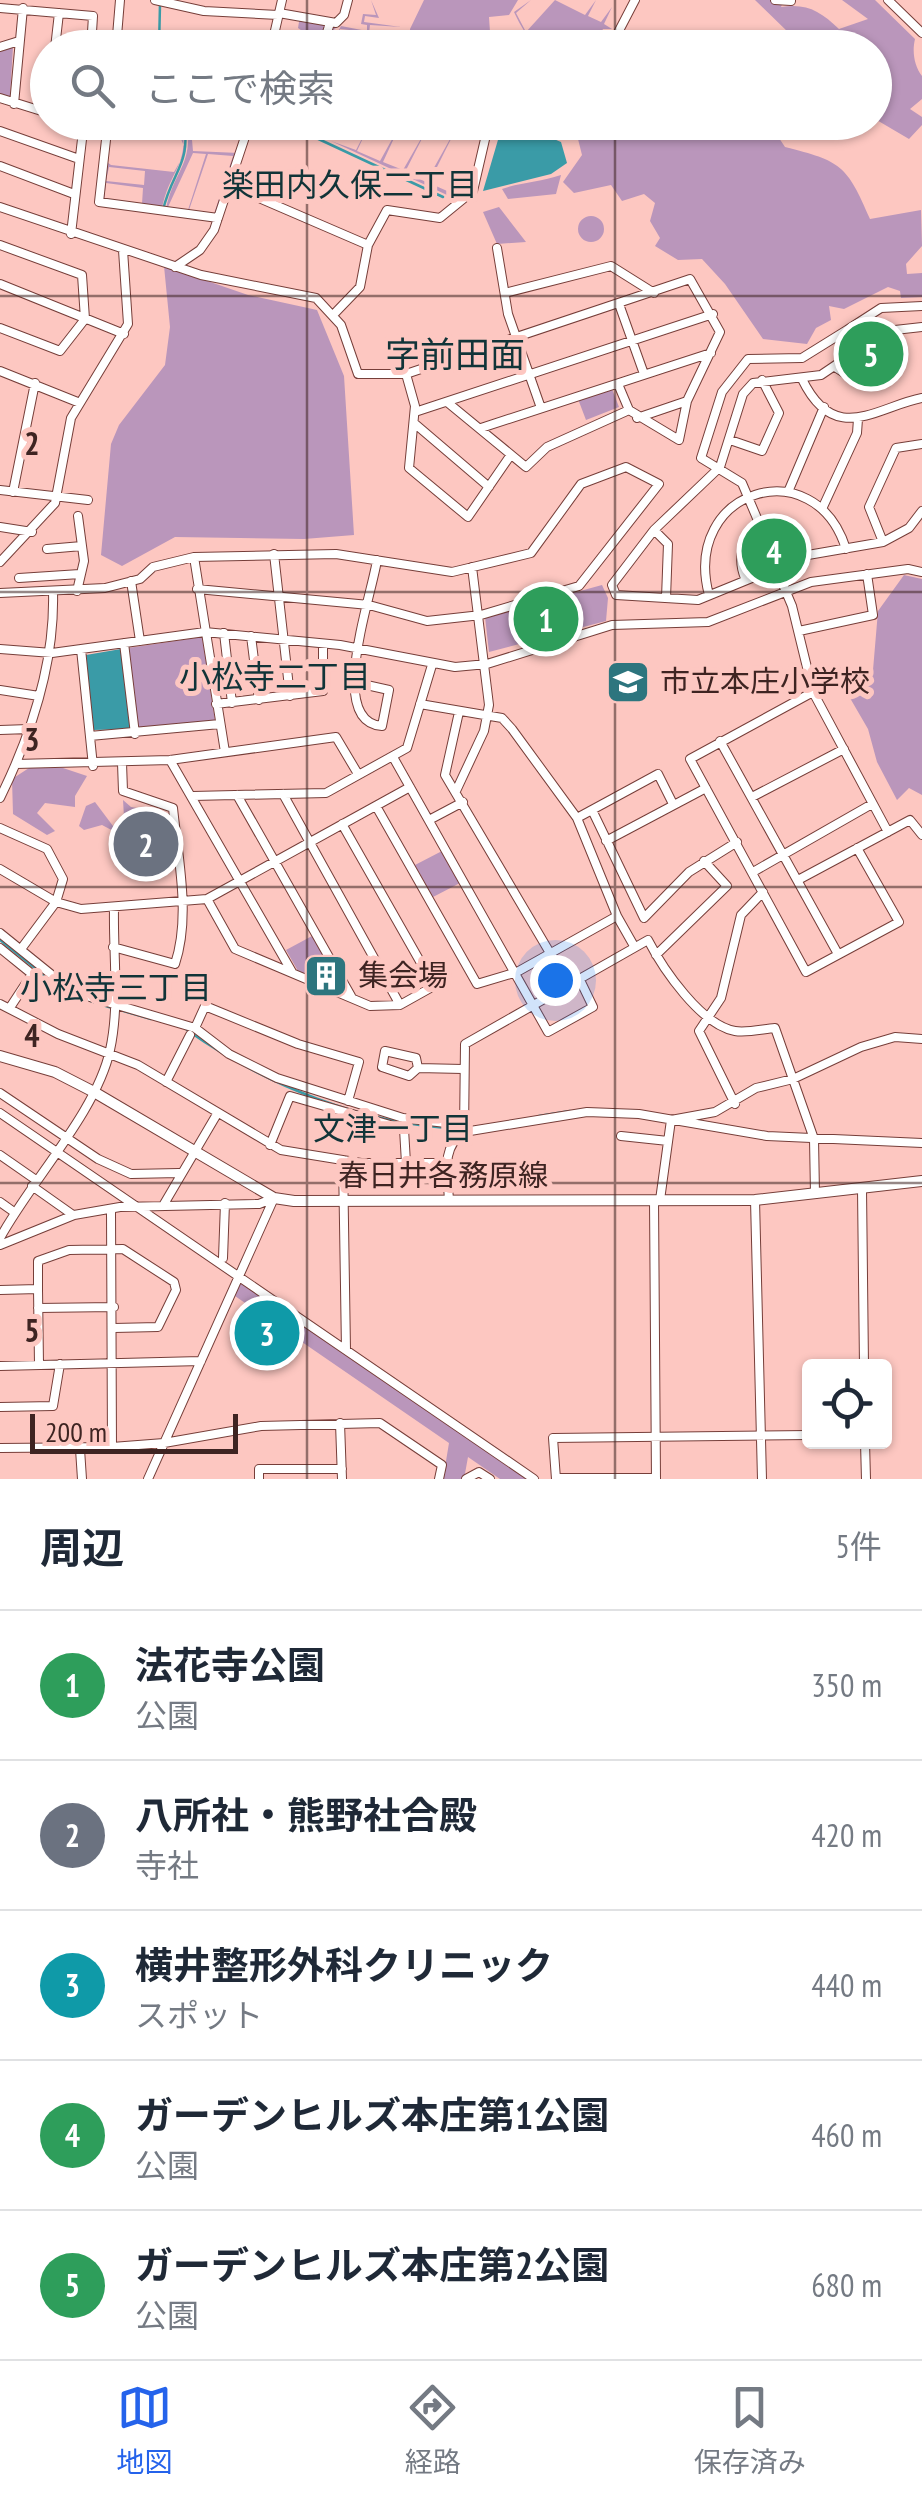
<!DOCTYPE html>
<html lang="ja">
<head>
<meta charset="utf-8">
<style>
	:root { --surface:#fff; --page:#f6f6f7; --text:#1f2937; --muted:#747a83; --line:#e0e1e3; --accent:#2563eb }
	body { margin:0; font-family:"PT Sans Narrow","Noto Sans JP",sans-serif; background:var(--page); color:var(--text) }
	.controls { position:absolute; right:30px; bottom:30px; display:grid; overflow:hidden; border-radius:10px; box-shadow:0 2px 8px #0004 }
	.controls button { width:90px; height:90px; display:grid; place-items:center; padding:0; border:0; border-bottom:2px solid var(--line); background:var(--surface); color:var(--text); font:50px sans-serif }
	.scale { position:absolute; left:30px; bottom:25px; width:208px; box-sizing:border-box; padding-left:10px; border:5px solid #3e2422; border-top:0; font-size:28px; line-height:35px; white-space:nowrap; color:#3e2422; -webkit-text-stroke:8px #fdc7c1; paint-order:stroke }
	.you { position:absolute; left:555px; top:980px; width:35px; height:35px; margin:-25px; border:8px solid #fff; border-radius:50%; background:#1a73e8; box-shadow:0 0 0 15px #1a73e833 }
	.badge { display:grid; place-items:center; width:65px; height:65px; border-radius:50%; background:var(--accent); color:#fff; font-size:32px; font-weight:700 }
	.pin { position:absolute; translate:-50% -50%; border:5px solid #fff; box-shadow:0 2px 10px #0006 }
	.list { margin:0; padding:0; list-style:none }
	h2 { display:flex; justify-content:space-between; align-items:center; height:130px; margin:0; padding:0 40px; font-size:42px }
	h2 small { font-size:32px; font-weight:400; color:var(--muted) }
	.list li { display:grid; grid-template-columns:65px 1fr auto; gap:30px; align-items:center; box-sizing:border-box; height:150px; padding:0 40px; border-top:2px solid var(--line) }
	.list b { display:block; font-size:38px; white-space:nowrap }
	.list p { margin:0; font-size:32px; white-space:nowrap; color:var(--muted) }
	.list em { font-size:32px; font-style:normal; color:var(--muted) }
	.icon { flex:none; width:55px; height:55px; fill:none; stroke:currentColor; stroke-width:2; stroke-linecap:round; stroke-linejoin:round }
	.map { position:relative; flex:none; width:922px; height:1479px; overflow:hidden }
	.search { position:absolute; background:var(--surface); box-shadow:0 2px 8px #0004; left:30px; right:30px; top:30px; height:110px; display:flex; align-items:center; gap:25px; box-sizing:border-box; padding:0 35px; border-radius:55px; color:var(--muted); font-size:38px }
	.sheet { height:880px; background:var(--surface) }
	nav { display:flex; justify-content:space-around; align-items:center; box-sizing:border-box; height:140px; border-top:2px solid var(--line); background:var(--surface); font-size:28px; color:var(--muted) }
	nav a { display:grid; justify-items:center; gap:5px }
	nav .on { color:var(--accent) }
	.map>svg:first-child { display:block }
</style>
</head>
<body>
<div class="map">
<svg width="922" height="1479" viewBox="0 0 922 1479">
	<rect width="100%" height="100%" fill="#fdc7c1"/>
	<path fill="#ba96bb" fill-rule="evenodd" d="M371,0L379,18L365,16L364,22L401,27L370,25L369,33H361L360,45L385,37L399,42L385,40L359,47V31L340,29L338,38L328,33L323,46L298,28L300,16L330,23L348,15L331,33L336,35L341,26L367,31V25L361,24L363,14L376,15Z
		M424,0H518L509,15L489,17L491,47H411L410,29Z
		M531,0L516,13L526,32L555,0L585,15L596,0L588,16L601,22L612,7L604,24L612,29H603L598,38L604,42L596,47L594,40L582,48L569,40L563,47C533,41 529,44 514,12Z
		M755,0H784L781,7C807,3 820,11 839,29L868,19L842,0H875L915,39C912,51 914,66 922,76V99L910,109L922,117V125L909,139L875,119L874,48L794,47L790,34Z
		M13,47L10,97L0,94V52Z
		M182,123C189,167 170,169 162,208L99,202L111,128L182,137ZM111,131L181,139L186,151L174,172L111,165L107,162ZM109,167L145,171L144,185L106,181ZM106,183L143,188L142,204L104,200Z
		M187,123L192,137L199,138L200,128L213,123V130H202L201,139L192,140L193,151L239,153L218,218L166,209C174,170 193,166 187,123ZM193,153L206,154L188,210L168,207ZM208,154L233,156L214,214L189,210Z
		M370,123L357,151L380,161L401,123L383,162L403,170L430,123L405,172L426,182L459,123L429,183L454,194L447,195L331,141L356,150Z
		M574,123H769L785,147C841,161 847,165 870,219L921,210L922,246L906,264L907,274L922,273V297L901,298L900,291L888,287L844,309L829,306L831,320L816,328L807,344L763,339L725,284L702,259L678,260L655,246L660,238L650,221L655,203L644,194L622,201L611,185L574,193L563,182L582,155Z
		M561,175L556,194L508,199L502,189C522,182 541,182 561,175Z
		M499,207L526,242L497,244L483,212Z
		M578 229a13 13 0 1 1 26 0a13 13 0 1 1-26 0Z
		M164,266L248,295L317,310L344,376L354,535L304,539L175,537L122,566L101,555L111,444L119,425L165,365L170,327Z
		M885,338C885,362 879,370 856,376L840,367Z
		M612,389L619,407L586,420L578,399Z
		M771,530L786,531L806,554L746,576L743,562L749,543Z
		M904,575L922,579V795L909,788L897,800L877,762L868,729L832,667L873,670L878,611Z
		M602,585L608,598L606,621L489,652L485,617Z
		M202,637L215,720L138,729L128,648Z
		M29,768H63L87,776L75,796V807L45,803L37,813L55,831L47,835L13,814L12,779Z
		M123,800L131,807L161,812L166,824V853L150,856V837L144,836L141,857L135,854L133,837L119,825L124,817Z
		M95,802L119,834L102,825L84,830L79,826L86,806Z
		M442,851L460,883L433,897L415,865Z
		M312,936L344,991L298,971L286,950Z
		M243,1277L536,1479H500L468,1457L464,1479H443L449,1443L235,1296Z"/>
	<path fill="#3a9ba7" d="M500,133C518,136 546,134 561,142L567,163L551,174L483,191Z
		M121,649L131,729L93,730L86,655Z"/>
	<g fill="none" stroke-linecap="round" stroke-linejoin="round">
		<path stroke="#3a9ba7" stroke-width="2.5" d="M159,48L160,4
			M282,122L443,197
			M163,210C172,171 191,165 184,122
			M0,940L66,993L112,1008
			M120,1010L151,1019
			M187,1030C265,1085 364,1125 462,1129
			M539,1116L570,1111"/>
		<g stroke="#763e39" stroke-width="10">
			<path id="minor" d="M155,0L204,11L278,15
				M775,0L791,1
				M888,0L922,33
				M0,8L93,16L91,48
				M279,13L336,23L344,15L348,0
				M0,47L19,41
				M55,48L59,13
				M116,48L120,0
				M271,48L282,0
				M322,48L330,23
				M610,48L635,0
				M0,98L48,113
				M14,104L23,8
				M108,122L99,202L218,218
				M0,131L79,159
				M0,166L74,194
				M231,186L368,245L360,287L334,314
				M0,207L201,275L316,298L341,325L358,374H406L690,279L720,332L687,401L679,440L629,410L547,447L526,467L447,402
				M71,234L84,122
				M0,245L82,275L85,319L60,351L0,328
				M368,245L387,210L440,218L473,191L489,122
				M497,248L508,314L541,408
				M175,267L200,250L214,230L250,122
				M0,284L124,334
				M505,293L611,266L654,293
				M619,304L644,374
				M922,327L886,331L821,375L753,383L743,394L720,467L654,530L612,585L616,595L698,600L808,555L883,542L909,528L922,511
				M847,330L881,308L922,306
				M835,367L854,379L876,373L888,357L886,331
				M0,371L80,403
				M406,374L415,406L409,468L468,517L510,456
				M802,379C835,447 876,407 922,398
				M618,384L629,410
				M415,412L713,314
				M637,418L687,401
				M414,423L489,487
				M481,428L711,353
				M730,440L762,451L779,413L762,380
				M0,490L88,500
				M13,492L35,383
				M788,492L824,407
				M822,509L857,433L858,419
				M0,527L32,532
				M654,530L668,544L666,598
				M762,530L742,483L701,458L722,392L748,359L802,358L847,330L860,347
				M883,542L869,507L896,448L922,444
				M47,549L82,546
				M274,554L290,696
				M194,557L225,752
				M0,562L55,503L71,418L128,324L123,250
				M776,568L792,606L813,692L888,832
				M19,578L80,574
				M745,578C726,531 785,505 808,555
				M131,581L140,641
				M77,591L84,561L78,516
				M0,593L105,588L140,579L153,567L194,557L336,554L452,572L531,553L581,484L626,467L659,484L579,586L481,615L427,621L369,605L197,589
				M709,595C681,489 815,449 846,549
				M799,631L873,615L867,574
				M224,633L232,703
				M251,636L259,700
				M124,643L135,734
				M0,649L52,653L205,632L340,645L455,667L487,664L612,625L708,622L811,582L908,569L922,572
				M81,649L93,766
				M353,682L389,690L382,726C326,722 372,595 377,560
				M0,690L39,696
				M813,692L690,759L806,972L899,922L857,848
				M216,704L323,691V644
				M420,704L502,718L512,729L577,818L617,916L634,946
				M459,712L445,775L550,953
				M0,730L29,729
				M90,736L220,724
				M720,741L838,954
				M393,757L548,1032L593,1007L579,978
				M170,760L292,972
				M16,764L170,760L336,737L358,774
				M456,791L484,731L489,705L472,567
				M283,794L400,1005
				M237,795L351,996
				M193,796L326,793L407,748L432,665
				M752,797L844,749
				M0,798C32,733 55,664 53,592
				M376,806L477,984L517,972L617,916
				M593,812L644,918L689,872L737,842
				M577,818L658,774L673,804
				M429,820L463,802
				M0,828L47,849L63,879L56,902L21,949
				M606,841L706,788
				M0,869L56,902L81,909L207,899L410,787
				M753,872L872,804
				M798,880L910,820L922,835
				M207,899L235,949L370,1006L400,1005L434,986L342,824
				M0,933L73,992L195,1028L229,1054L277,1078L403,1118L463,1125
				M113,947L175,964C191,916 178,858 173,808L123,791L122,763
				M0,948L32,974L11,1006
				M656,955L727,886L704,861
				M0,1004L58,1034L138,1065L281,1150L361,1163H447
				M195,1028L205,1006L298,1044L359,1062L348,1101
				M418,1068L416,1058L385,1051L382,1067L409,1076L418,1068L463,1069
				M166,1082L190,1035
				M0,1093L98,1159L131,1174L179,1173
				M735,1104L699,1031L721,998L741,915L763,892
				M0,1113L534,1479
				M671,1120L715,1112L756,1088L793,1079L861,1047L895,1037L922,1039
				M464,1132L465,1044L648,940C663,969 701,1025 735,1031C747,1033 763,1029 775,1028L814,1139L815,1194
				M621,1136L668,1141
				M270,1145L290,1096L404,1129L406,1163
				M0,1155L36,1180
				M343,1160L346,1350
				M32,1186L73,1215
				M862,1189L864,1366
				M654,1200L656,1479
				M660,1200L671,1120
				M755,1200L762,1479
				M449,1201C448,1175 440,1148 464,1132L587,1112L639,1114L767,1136L922,1143
				M0,1202L14,1212
				M164,1204L217,1114
				M111,1209L112,1447
				M0,1238C31,1181 97,1111 110,1050C120,1005 113,955 114,909
				M0,1245L74,1215L120,1207L259,1204L274,1198
				M223,1258L225,1203
				M38,1289L39,1365
				M0,1290L38,1289V1261L69,1250L123,1249L174,1282L176,1290L158,1327L114,1328
				M38,1308L114,1307
				M0,1366L201,1361
				M0,1407L53,1406L60,1364
				M340,1423L342,1479
				M865,1442L866,1479
				M0,1448L112,1447L164,1443L261,1426L380,1423L442,1465L439,1479
				M80,1449L82,1479
				M556,1478H656
				M148,1479L274,1198
				M259,1479V1469H342
				M466,1479L479,1472L490,1479
				M556,1479L553,1438L810,1435"/>
		</g>
		<g stroke="#763e39" stroke-width="12">
			<path id="major" d="M0,1056L55,1072L94,1092L274,1198L294,1201L755,1200L922,1181"/>
		</g>
		<use href="#minor" stroke="#fff" stroke-width="8"/>
		<use href="#major" stroke="#fff" stroke-width="10"/>
	</g>
	<path fill="none" stroke="#3e2422" stroke-width="2.5" stroke-opacity="0.55" d="M307,0V48M615,0V48M307,122V1479M615,122V1479M0,296H922M0,592H922M0,887H922M0,1183H922"/>
	<defs>
		<g id="school-square" transform="scale(2.25)"><rect x="-9" y="-9" width="18" height="18" rx="4" fill="#2d757e" stroke="#fdc7c1"/><path d="M0-5L7-2L0 1L-7-2ZM-4 1L0 2.5L4 1V4Q0 6-4 4Z" fill="#fff"/></g>
		<g id="building-square" transform="scale(2.25)"><rect x="-9" y="-9" width="18" height="18" rx="4" fill="#2d757e" stroke="#fdc7c1"/><path d="M-4-6H4V6H1V3H-1V6H-4ZM-2.5-4.3h1.7v1.8h-1.7ZM.8-4.3h1.7v1.8H.8ZM-2.5-1h1.7V.8h-1.7ZM.8-1h1.7V.8H.8Z" fill="#fff"/></g>
	</defs>
	<g fill-rule="evenodd">
		<use href="#school-square" x="628" y="682"/>
		<use href="#building-square" x="326" y="976"/>
	</g>
	<g text-anchor="middle" stroke-width="10" stroke-linejoin="round" paint-order="stroke">
		<g font-size="30" fill="#3e2422" stroke="#fdc7c1" text-anchor="start">
			<text x="660" y="692">市立本庄小学校</text>
			<text x="358" y="986">集会場</text>
		</g>
		<g font-size="30" fill="#3e2422" stroke="#fdc7c1">
			<text x="443" y="1186">春日井各務原線</text>
		</g>
		<g font-size="32" fill="#113438" stroke="#fdc7c1">
			<text x="350" y="196">楽田内久保二丁目</text>
			<text x="275" y="688">小松寺二丁目</text>
			<text x="116" y="999">小松寺三丁目</text>
			<text x="393" y="1140">文津一丁目</text>
		</g>
		<g font-size="35" fill="#113438" stroke="#fdc7c1">
			<text x="455" y="367">字前田面</text>
		</g>
	</g>
	<g font-size="32" text-anchor="middle" font-weight="bold" fill="#3e2422" stroke="#fdc7c1" stroke-width="10" stroke-linejoin="round" paint-order="stroke">
		<text x="32" y="455">2</text>
		<text x="32" y="751">3</text>
		<text x="32" y="1047">4</text>
		<text x="32" y="1342">5</text>
	</g>
</svg>
<div class="controls">
<button><svg class="icon" aria-label="locate" viewBox="0 0 24 24"><circle cx="12" cy="12" r="6"/><path d="M12 2v4M12 18v4M2 12h4M18 12h4"/></svg></button>
</div>
<div class="scale">200 m</div>
<div class="you"></div>
<div class="pin badge" style="left:546px;top:619px;background:#2e9e5b">1</div>
<div class="pin badge" style="left:146px;top:844px;background:#6b7280">2</div>
<div class="pin badge" style="left:267px;top:1333px;background:#0f9aa8">3</div>
<div class="pin badge" style="left:774px;top:551px;background:#2e9e5b">4</div>
<div class="pin badge" style="left:871px;top:354px;background:#2e9e5b">5</div>
<div class="search"><svg class="icon" aria-label="search" viewBox="0 0 24 24"><circle cx="10" cy="10" r="6"/><path d="M15 15l6 6"/></svg>ここで検索</div>
</div>
<section class="sheet">
<h2>周辺<small>5件</small></h2>
<ul class="list">
<li><span class="badge" style="background:#2e9e5b">1</span><div><b>法花寺公園</b><p>公園</p></div><em>350 m</em></li>
<li><span class="badge" style="background:#6b7280">2</span><div><b>八所社・熊野社合殿</b><p>寺社</p></div><em>420 m</em></li>
<li><span class="badge" style="background:#0f9aa8">3</span><div><b>横井整形外科クリニック</b><p>スポット</p></div><em>440 m</em></li>
<li><span class="badge" style="background:#2e9e5b">4</span><div><b>ガーデンヒルズ本庄第1公園</b><p>公園</p></div><em>460 m</em></li>
<li><span class="badge" style="background:#2e9e5b">5</span><div><b>ガーデンヒルズ本庄第2公園</b><p>公園</p></div><em>680 m</em></li>
</ul>
</section>
<nav>
<a class="on"><svg class="icon" aria-label="map" viewBox="0 0 24 24"><path d="M3 6l6-2 6 2 6-2v14l-6 2-6-2-6 2zM9 4v14M15 6v14"/></svg>地図</a>
<a><svg class="icon" aria-label="directions" viewBox="0 0 24 24"><path d="M12 3l9 9-9 9-9-9zM9 14v-3h6M13 9l2 2-2 2"/></svg>経路</a>
<a><svg class="icon" aria-label="saved" viewBox="0 0 24 24"><path d="M7 4h10v16l-5-4-5 4z"/></svg>保存済み</a>
</nav>
</body>
</html>
